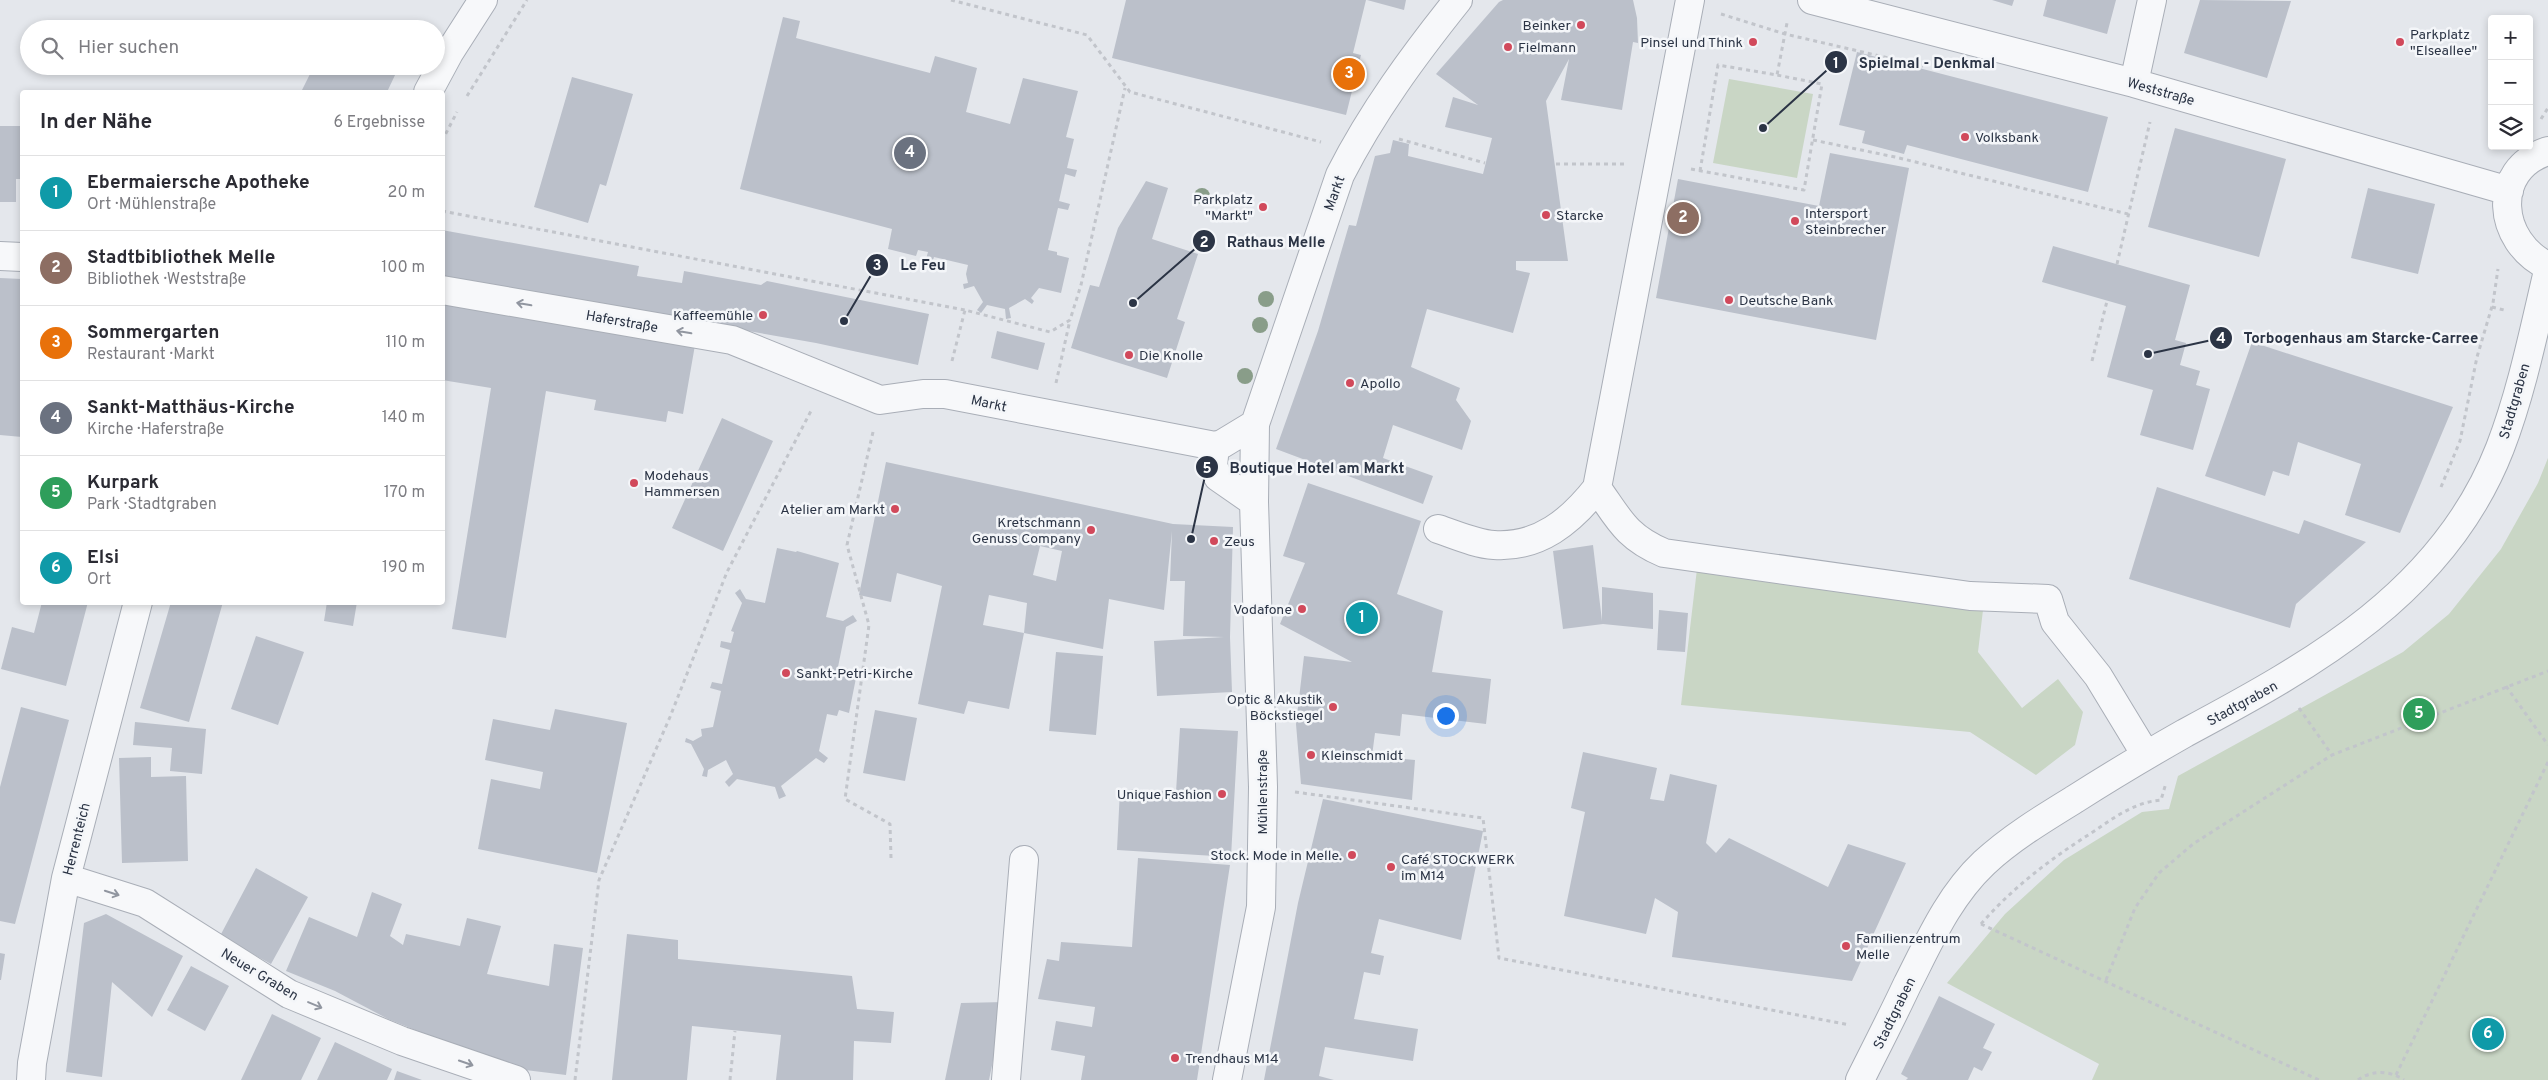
<!DOCTYPE html>
<html lang="de">
<head>
<meta charset="utf-8">
<style>
	:root { --surface:#fff; --page:#f7f7f7; --text:#2b2b33; --muted:#7c7c81; --line:#e1e1e2; --accent:#d1495b }
	body { margin:0; font-family:Overpass,sans-serif; background:var(--page); color:var(--text) }
	.controls { position:absolute; right:15px; top:15px; display:grid; overflow:hidden; border-radius:5px; box-shadow:0 2px 8px #0003 }
	.controls button { width:45px; height:45px; display:grid; place-items:center; padding:0; border:0; border-bottom:1px solid var(--line); background:var(--surface); color:var(--text); font:25px sans-serif }
	.you { position:absolute; left:1445px; top:715px; width:18px; height:18px; margin:-12px; border:4px solid #fff; border-radius:50%; background:#1a73e8; box-shadow:0 0 0 8px #1a73e833 }
	.badge { display:grid; place-items:center; width:32px; height:32px; border-radius:50%; background:var(--accent); color:#fff; font-size:16px; font-weight:700 }
	.pin { position:absolute; translate:-50% -50%; border:2px solid #fff; box-shadow:0 1px 5px #0006 }
	.list { margin:0; padding:0; list-style:none }
	h2 { display:flex; justify-content:space-between; align-items:center; height:65px; margin:0; padding:0 20px; font-size:21px }
	h2 small { font-size:16px; font-weight:400; color:var(--muted) }
	.list li { display:grid; grid-template-columns:32px 1fr auto; gap:15px; align-items:center; box-sizing:border-box; height:75px; padding:0 20px; border-top:1px solid var(--line) }
	.list b { display:block; font-size:19px; white-space:nowrap }
	.list p { margin:0; font-size:16px; white-space:nowrap; color:var(--muted) }
	.list em { font-size:16px; font-style:normal; color:var(--muted) }
	.icon { flex:none; width:28px; height:28px; fill:none; stroke:currentColor; stroke-width:2; stroke-linecap:round; stroke-linejoin:round }
	.map { position:relative; flex:none; width:2548px; height:1080px; overflow:hidden }
	.search { position:absolute; background:var(--surface); box-shadow:0 2px 8px #0003; left:20px; top:20px; width:425px; height:55px; display:flex; align-items:center; gap:12px; box-sizing:border-box; padding:0 18px; border-radius:28px; color:var(--muted); font-size:19px }
	.panel { position:absolute; background:var(--surface); box-shadow:0 2px 8px #0003; left:20px; top:90px; width:425px; height:515px; border-radius:5px }
	.map>svg:first-child { display:block }
</style>
</head>
<body>
<div class="map">
<svg width="2548" height="1080" viewBox="0 0 2548 1080">
	<rect width="100%" height="100%" fill="#e4e7ec"/>
	<path fill="#c9d6c5" d="M1729,79L1813,94L1797,178L1713,163Z
		M2548,458V1080H2092L2099,1064L1947,983L2005,914L2064,860L2142,812L2169,809L2178,776L2403,652L2449,614L2501,549L2538,483Z
		M1697,569L1983,610L1978,652L2022,708L2058,679L2083,712L2075,745L2036,775L1970,732L1681,705Z"/>
	<path fill="#bbc0ca" fill-rule="evenodd" d="M1126,0H1366L1353,53L1361,55L1346,115L1112,58Z
		M1367,0H1406L1404,10Z
		M1503,0H1633L1637,18L1638,43L1633,42L1622,110L1561,100L1569,59L1546,101L1568,261H1516V270L1530,273L1513,333L1427,309L1411,367L1460,388L1456,400L1471,421L1462,450L1393,425L1383,458L1433,476L1423,504L1276,449L1318,331L1349,225L1356,226L1375,156L1390,153L1393,140L1409,144L1408,156L1483,174L1492,138L1445,127L1453,97L1478,105L1436,74L1499,2Z
		M1992,0H2014L2012,6Z
		M2047,0H2116L2107,34L2043,16Z
		M2200,0L2291,1L2267,78L2184,53Z
		M783,17L800,21L796,38L930,73L935,56L977,68L966,112L1010,124L1023,78L1078,91L1066,137L1074,139L1067,168L1077,170L1075,177L1065,174L1059,201L1070,204L1068,210L1058,208L1048,250L1057,252V255L1069,258L1061,293L1039,288L1031,298L1034,301L1032,304L1025,299L1009,308L1011,318L1006,319L1005,309L987,305L981,313L977,310L983,302L974,286L964,289L963,284L968,283L966,274L968,265L934,257L933,260L926,259L928,252L918,250L916,256L888,249L892,229L740,189Z
		M1857,52L2108,117L2088,192L1907,145L1904,154L1862,143L1865,131L1839,125Z
		M314,66H390L396,73L387,92H301Z
		M572,77L633,94L606,186L600,184L588,223L534,207Z
		M0,126H22V179H16V202H0Z
		M2175,128L2286,159L2259,257L2148,227Z
		M1830,153L1909,168L1876,340L1656,298L1678,179L1819,206Z
		M1146,181L1168,188L1152,239L1198,254L1177,319L1185,322L1167,378L1071,348L1090,285L1099,287L1118,228Z
		M2368,188L2435,204L2418,274L2351,258Z
		M442,230L639,266L637,276L682,283L684,271L761,285L767,281L929,314L918,365L816,343L442,277Z
		M2053,246L2190,285L2175,340L2186,343L2180,365L2200,371L2196,385L2210,389L2193,450L2140,435L2153,390L2107,377L2126,306L2042,282Z
		M0,278L22,279V437L0,435Z
		M442,299L695,345L683,414L668,411L666,422L594,410L596,400L546,391L506,638L452,629L491,388L442,380Z
		M997,331L1045,343L1038,370L991,358Z
		M2252,342L2453,407L2400,533L2345,515L2361,464L2298,442L2289,476L2273,471L2265,496L2205,476Z
		M722,418L773,441L723,551L672,528Z
		M886,462L1173,524L1233,527L1230,637L1232,692L1157,696L1154,641L1224,637L1183,636L1185,581H1170L1172,531L1164,610L1109,599L1103,649L1024,633L1027,603L989,595L983,625L1024,633L1009,709L968,701L964,714L918,704L942,586L897,573L891,602L859,595ZM1040,546L1062,551L1056,581L1033,575Z
		M1308,483L1421,521L1397,594L1443,611L1432,672L1491,679L1486,724L1402,714L1400,736L1375,733L1372,756L1415,760L1412,800L1301,784L1296,724L1304,656L1352,662L1280,624L1305,563L1283,556Z
		M2157,487L2299,534L2304,520L2366,542L2296,604L2290,628L2129,579Z
		M1593,545L1602,621V587L1653,593V629L1603,624L1563,629L1553,551Z
		M777,548L796,552L797,551L839,563L826,617L843,621L853,615L857,621L846,627L838,667L848,669L846,676L856,678L849,713L839,710L837,716L827,714L819,751L828,758L824,763L816,758L781,786L786,796L779,799L775,787L737,779L729,787L725,782L733,774L726,760L708,770L707,777L702,776L704,769L691,744L685,742L686,738L693,741L702,736L701,729L713,727L721,691L710,688L712,682L722,684L730,650L720,647L721,641L731,643L734,632L731,631L742,603L735,593L740,589L746,599L765,603Z
		M42,602H88L66,686L1,669L12,627L34,633Z
		M171,602H223L189,722L140,708Z
		M327,602H357L353,626L324,621Z
		M1659,610L1688,613L1685,652L1657,650Z
		M256,636L304,652L278,725L231,709Z
		M1056,652L1103,656L1096,735L1049,731Z
		M21,707L69,720L15,924L0,921V787Z
		M555,709L627,723L597,873L478,849L491,779L540,789L543,772L485,760L493,719L550,730Z
		M875,710L917,718L905,781L863,773Z
		M135,722L206,729L202,774L170,771L172,748L133,745Z
		M1180,728L1238,731L1231,857L1117,850L1120,789L1176,792Z
		M1583,752L1657,768L1650,799L1664,801L1670,774L1717,785L1706,843L1716,853L1729,838L1828,887L1848,844L1906,863L1852,981L1672,957L1678,912L1655,898L1646,934L1564,916L1585,812L1571,808Z
		M151,757V777L186,776L188,861L122,863L119,758Z
		M1323,799L1483,831L1461,940L1379,919L1371,953L1384,956L1380,975L1364,972L1354,1019L1418,1029L1413,1061L1325,1047L1319,1076L1334,1080H1264L1298,903Z
		M1138,858L1230,865L1197,1080H1081L1085,1056L1051,1050L1056,1021L1092,1027L1095,1007L1038,999L1047,959L1059,961L1061,942L1132,947Z
		M256,868L308,897L271,964L220,936Z
		M372,892L402,904L390,936L403,945L406,934L460,946L467,918L501,926L487,974L549,986L554,944L583,948L566,1075L509,1068L388,1019L335,991L286,971L309,917L357,937Z
		M106,914L183,956L152,1017L112,982L102,1077L66,1072L84,923Z
		M627,934L678,940V959L852,976L857,1009L894,1012L891,1043L854,1041L853,1080H776L781,1035L692,1026L687,1080H612Z
		M0,953L5,954L1,980H0Z
		M191,966L229,986L205,1031L167,1010Z
		M1939,996L1995,1024L1983,1048L1992,1052L1982,1071L1974,1067L1968,1080H1906L1908,1078L1901,1074Z
		M1005,1002L989,1080H945L961,1003Z
		M272,1014L321,1038L301,1080H241Z
		M335,1042L392,1069L387,1080H317Z
		M397,1071L422,1080H394Z"/>
	<g fill="none" stroke-linecap="round" stroke-linejoin="round">
		<g stroke="#a9aeb7" stroke-width="30">
			<path id="minor" d="M1812,0L2134,83L2509,191
				M2134,83L2152,0
				M428,92L449,53L483,0
				M2548,151C2490,169 2497,242 2548,266
				M0,256L22,257
				M442,290L732,340L880,400L923,394H945L1215,446L1213,466L1218,477L1254,502
				M1215,446L1222,444L1255,424L1340,175C1372,112 1414,55 1458,0
				M1597,488C1619,519 1626,537 1664,553L1970,596L2048,599L2055,622L2098,676L2146,755
				M1438,529C1456,535 1476,544 1494,545C1539,548 1571,521 1597,488L1690,0
				M66,878L145,903L289,994L402,1041L516,1080
				M31,1080L32,1063L66,878L138,602
				M1006,1080L1024,860
				M1227,1080L1261,907L1263,787L1254,502L1255,424
				M1860,1080C1876,1048 1892,1017 1907,985C1929,942 1948,897 1984,863C2011,838 2044,818 2075,799C2111,776 2148,754 2185,733C2314,664 2444,592 2500,448C2522,391 2534,330 2548,271"/>
		</g>
		<path stroke="#c2c5cb" stroke-width="3" stroke-dasharray="4 4" stroke-linecap="butt" d="M951,0L1087,35L1130,92L1321,142
			M1721,14L1785,34L1923,66
			M467,96L527,0
			M2541,119L2548,108
			M1399,139L1485,163
			M1813,140L1895,157L2128,214
			M442,141L457,112
			M1556,164H1625
			M1691,169L1804,190L1822,84L1777,75
			M1700,171L1718,65L1777,75L1787,23
			M442,211L965,310
			M2117,264L2150,122
			M2492,307L2504,310
			M952,361L965,310L1050,332L1070,320L1081,285L1125,88
			M2092,361L2107,301
			M1056,383L1070,320
			M873,432L847,545L869,625L845,799L890,824L891,858
			M2441,487L2460,441L2477,357L2493,303L2498,269
			M2506,686L2548,745
			M2299,708L2332,755L2548,671
			M1295,792L1483,818L1499,958L1850,1025
			M1981,924C2014,886 2053,857 2096,830C2116,816 2136,802 2161,800L2166,783
			M1981,924L2319,1080
			M2106,980L2135,908L2159,873L2193,844L2332,755
			M2396,1075L2548,762
			M575,1080L599,880L670,717L727,572L812,409
			M730,1080L735,1031
			M2358,1080C2372,1070 2389,1070 2404,1080"/>
		<use href="#minor" stroke="#f7f8fa" stroke-width="28"/>
	</g>
	<g fill="#899d89">
		<circle cx="1202" cy="196" r="8"/>
		<circle cx="1266" cy="299" r="8"/>
		<circle cx="1260" cy="325" r="8"/>
		<circle cx="1245" cy="376" r="8"/>
	</g>
	<defs><path id="oneway-shaft" d="M-6 0H5M1.5-3L5.5 0L1.5 3" fill="none" stroke-width="1.6" stroke-linecap="round" stroke-linejoin="round" transform="scale(1.25)"/></defs>
	<g stroke="#9196a0">
		<use href="#oneway-shaft" transform="translate(524 304) rotate(-170)"/>
		<use href="#oneway-shaft" transform="translate(684 332) rotate(-170)"/>
		<use href="#oneway-shaft" transform="translate(112 893) rotate(18)"/>
		<use href="#oneway-shaft" transform="translate(315 1005) rotate(23)"/>
		<use href="#oneway-shaft" transform="translate(466 1063) rotate(19)"/>
	</g>
	<g fill="#d1495b" stroke="#f4f6f9" stroke-width="2">
		<circle cx="1581" cy="25" r="5"/>
		<circle cx="1753" cy="42" r="5"/>
		<circle cx="2400" cy="42" r="5"/>
		<circle cx="1508" cy="47" r="5"/>
		<circle cx="1965" cy="137" r="5"/>
		<circle cx="1263" cy="207" r="5"/>
		<circle cx="1546" cy="215" r="5"/>
		<circle cx="1795" cy="221" r="5"/>
		<circle cx="1729" cy="300" r="5"/>
		<circle cx="763" cy="315" r="5"/>
		<circle cx="1129" cy="355" r="5"/>
		<circle cx="1350" cy="383" r="5"/>
		<circle cx="634" cy="483" r="5"/>
		<circle cx="895" cy="509" r="5"/>
		<circle cx="1091" cy="530" r="5"/>
		<circle cx="1214" cy="541" r="5"/>
		<circle cx="1302" cy="609" r="5"/>
		<circle cx="786" cy="673" r="5"/>
		<circle cx="1333" cy="707" r="5"/>
		<circle cx="1311" cy="755" r="5"/>
		<circle cx="1222" cy="794" r="5"/>
		<circle cx="1352" cy="855" r="5"/>
		<circle cx="1391" cy="867" r="5"/>
		<circle cx="1846" cy="946" r="5"/>
		<circle cx="1175" cy="1058" r="5"/>
	</g>
	<g text-anchor="middle" stroke-width="5" stroke-linejoin="round" paint-order="stroke">
		<g font-size="14" fill="#2b3445" stroke="#f4f6f9" text-anchor="start">
			<text x="1571" y="30" text-anchor="end">Beinker</text>
			<text x="2410" y="39">Parkplatz<tspan x="2410" dy="16">"Elseallee"</tspan></text>
			<text x="1743" y="47" text-anchor="end">Pinsel und Think</text>
			<text x="1518" y="52">Fielmann</text>
			<text x="1975" y="142">Volksbank</text>
			<text x="1253" y="204" text-anchor="end">Parkplatz<tspan x="1253" dy="16">"Markt"</tspan></text>
			<text x="1805" y="218">Intersport<tspan x="1805" dy="16">Steinbrecher</tspan></text>
			<text x="1556" y="220">Starcke</text>
			<text x="1739" y="305">Deutsche Bank</text>
			<text x="753" y="320" text-anchor="end">Kaffeemühle</text>
			<text x="1139" y="360">Die Knolle</text>
			<text x="1360" y="388">Apollo</text>
			<text x="644" y="480">Modehaus<tspan x="644" dy="16">Hammersen</tspan></text>
			<text x="885" y="514" text-anchor="end">Atelier am Markt</text>
			<text x="1081" y="527" text-anchor="end">Kretschmann<tspan x="1081" dy="16">Genuss Company</tspan></text>
			<text x="1224" y="546">Zeus</text>
			<text x="1292" y="614" text-anchor="end">Vodafone</text>
			<text x="796" y="678">Sankt-Petri-Kirche</text>
			<text x="1323" y="704" text-anchor="end">Optic &amp; Akustik<tspan x="1323" dy="16">Böckstiegel</tspan></text>
			<text x="1321" y="760">Kleinschmidt</text>
			<text x="1212" y="799" text-anchor="end">Unique Fashion</text>
			<text x="1342" y="860" text-anchor="end">Stock. Mode in Melle.</text>
			<text x="1401" y="864">Café STOCKWERK<tspan x="1401" dy="16">im M14</tspan></text>
			<text x="1856" y="943">Familienzentrum<tspan x="1856" dy="16">Melle</tspan></text>
			<text x="1185" y="1063">Trendhaus M14</text>
		</g>
		<g font-size="14" fill="#2b3445" stroke="#f4f6f9">
			<text transform="translate(2161 91) rotate(16)" y="5">Weststraße</text>
			<text transform="translate(1334 193) rotate(-70)" y="5">Markt</text>
			<text transform="translate(622 321) rotate(10)" y="5">Haferstraße</text>
			<text transform="translate(2514 401) rotate(-74)" y="5">Stadtgraben</text>
			<text transform="translate(989 403) rotate(12)" y="5">Markt</text>
			<text transform="translate(2242 703) rotate(-29)" y="5">Stadtgraben</text>
			<text transform="translate(1262 792) rotate(-90)" y="5">Mühlenstraße</text>
			<text transform="translate(76 839) rotate(-76)" y="5">Herrenteich</text>
			<text transform="translate(260 974) rotate(31)" y="5">Neuer Graben</text>
			<text transform="translate(1894 1013) rotate(-64)" y="5">Stadtgraben</text>
		</g>
	</g>
	<path fill="none" stroke="#2b3445" stroke-width="2" d="M1763 128L1836 62M1133 303L1204 241M844 321L877 265M2148 354L2221 338M1191 539L1207 467"/>
	<g fill="#2b3445" stroke="#f4f6f9" stroke-width="2">
		<circle cx="1763" cy="128" r="5"/>
		<circle cx="1133" cy="303" r="5"/>
		<circle cx="844" cy="321" r="5"/>
		<circle cx="2148" cy="354" r="5"/>
		<circle cx="1191" cy="539" r="5"/>
		<circle cx="1836" cy="62" r="12"/>
		<circle cx="1204" cy="241" r="12"/>
		<circle cx="877" cy="265" r="12"/>
		<circle cx="2221" cy="338" r="12"/>
		<circle cx="1207" cy="467" r="12"/>
	</g>
	<g font-size="15" text-anchor="middle" font-weight="bold" fill="#fff">
		<text x="1836" y="68">1</text>
		<text x="1204" y="247">2</text>
		<text x="877" y="270">3</text>
		<text x="2221" y="343">4</text>
		<text x="1207" y="473">5</text>
	</g>
	<g font-size="15" text-anchor="middle" font-weight="bold" fill="#2b3445" stroke="#f4f6f9" stroke-width="5" stroke-linejoin="round" paint-order="stroke">
		<text x="1927" y="68">Spielmal - Denkmal</text>
		<text x="1276" y="247">Rathaus Melle</text>
		<text x="923" y="270">Le Feu</text>
		<text x="2361" y="343">Torbogenhaus am Starcke-Carree</text>
		<text x="1317" y="473">Boutique Hotel am Markt</text>
	</g>
</svg>
<div class="controls">
<button>+</button>
<button>−</button>
<button><svg class="icon" aria-label="layers" viewBox="0 0 24 24"><path d="M12 4l9 5-9 5-9-5zM3 14l9 5 9-5"/></svg></button>
</div>
<div class="you"></div>
<div class="pin badge" style="left:1362px;top:618px;background:#0f9aa8">1</div>
<div class="pin badge" style="left:1683px;top:218px;background:#8d6e63">2</div>
<div class="pin badge" style="left:1349px;top:74px;background:#e8710a">3</div>
<div class="pin badge" style="left:910px;top:153px;background:#6b7280">4</div>
<div class="pin badge" style="left:2419px;top:714px;background:#2e9e5b">5</div>
<div class="pin badge" style="left:2488px;top:1034px;background:#0f9aa8">6</div>
<div class="search"><svg class="icon" aria-label="search" viewBox="0 0 24 24"><circle cx="10" cy="10" r="6"/><path d="M15 15l6 6"/></svg>Hier suchen</div>
<section class="panel">
<h2>In der Nähe<small>6 Ergebnisse</small></h2>
<ul class="list">
<li><span class="badge" style="background:#0f9aa8">1</span><div><b>Ebermaiersche Apotheke</b><p>Ort · Mühlenstraße</p></div><em>20 m</em></li>
<li><span class="badge" style="background:#8d6e63">2</span><div><b>Stadtbibliothek Melle</b><p>Bibliothek · Weststraße</p></div><em>100 m</em></li>
<li><span class="badge" style="background:#e8710a">3</span><div><b>Sommergarten</b><p>Restaurant · Markt</p></div><em>110 m</em></li>
<li><span class="badge" style="background:#6b7280">4</span><div><b>Sankt-Matthäus-Kirche</b><p>Kirche · Haferstraße</p></div><em>140 m</em></li>
<li><span class="badge" style="background:#2e9e5b">5</span><div><b>Kurpark</b><p>Park · Stadtgraben</p></div><em>170 m</em></li>
<li><span class="badge" style="background:#0f9aa8">6</span><div><b>Elsi</b><p>Ort</p></div><em>190 m</em></li>
</ul>
</section>
</div>
</body>
</html>
